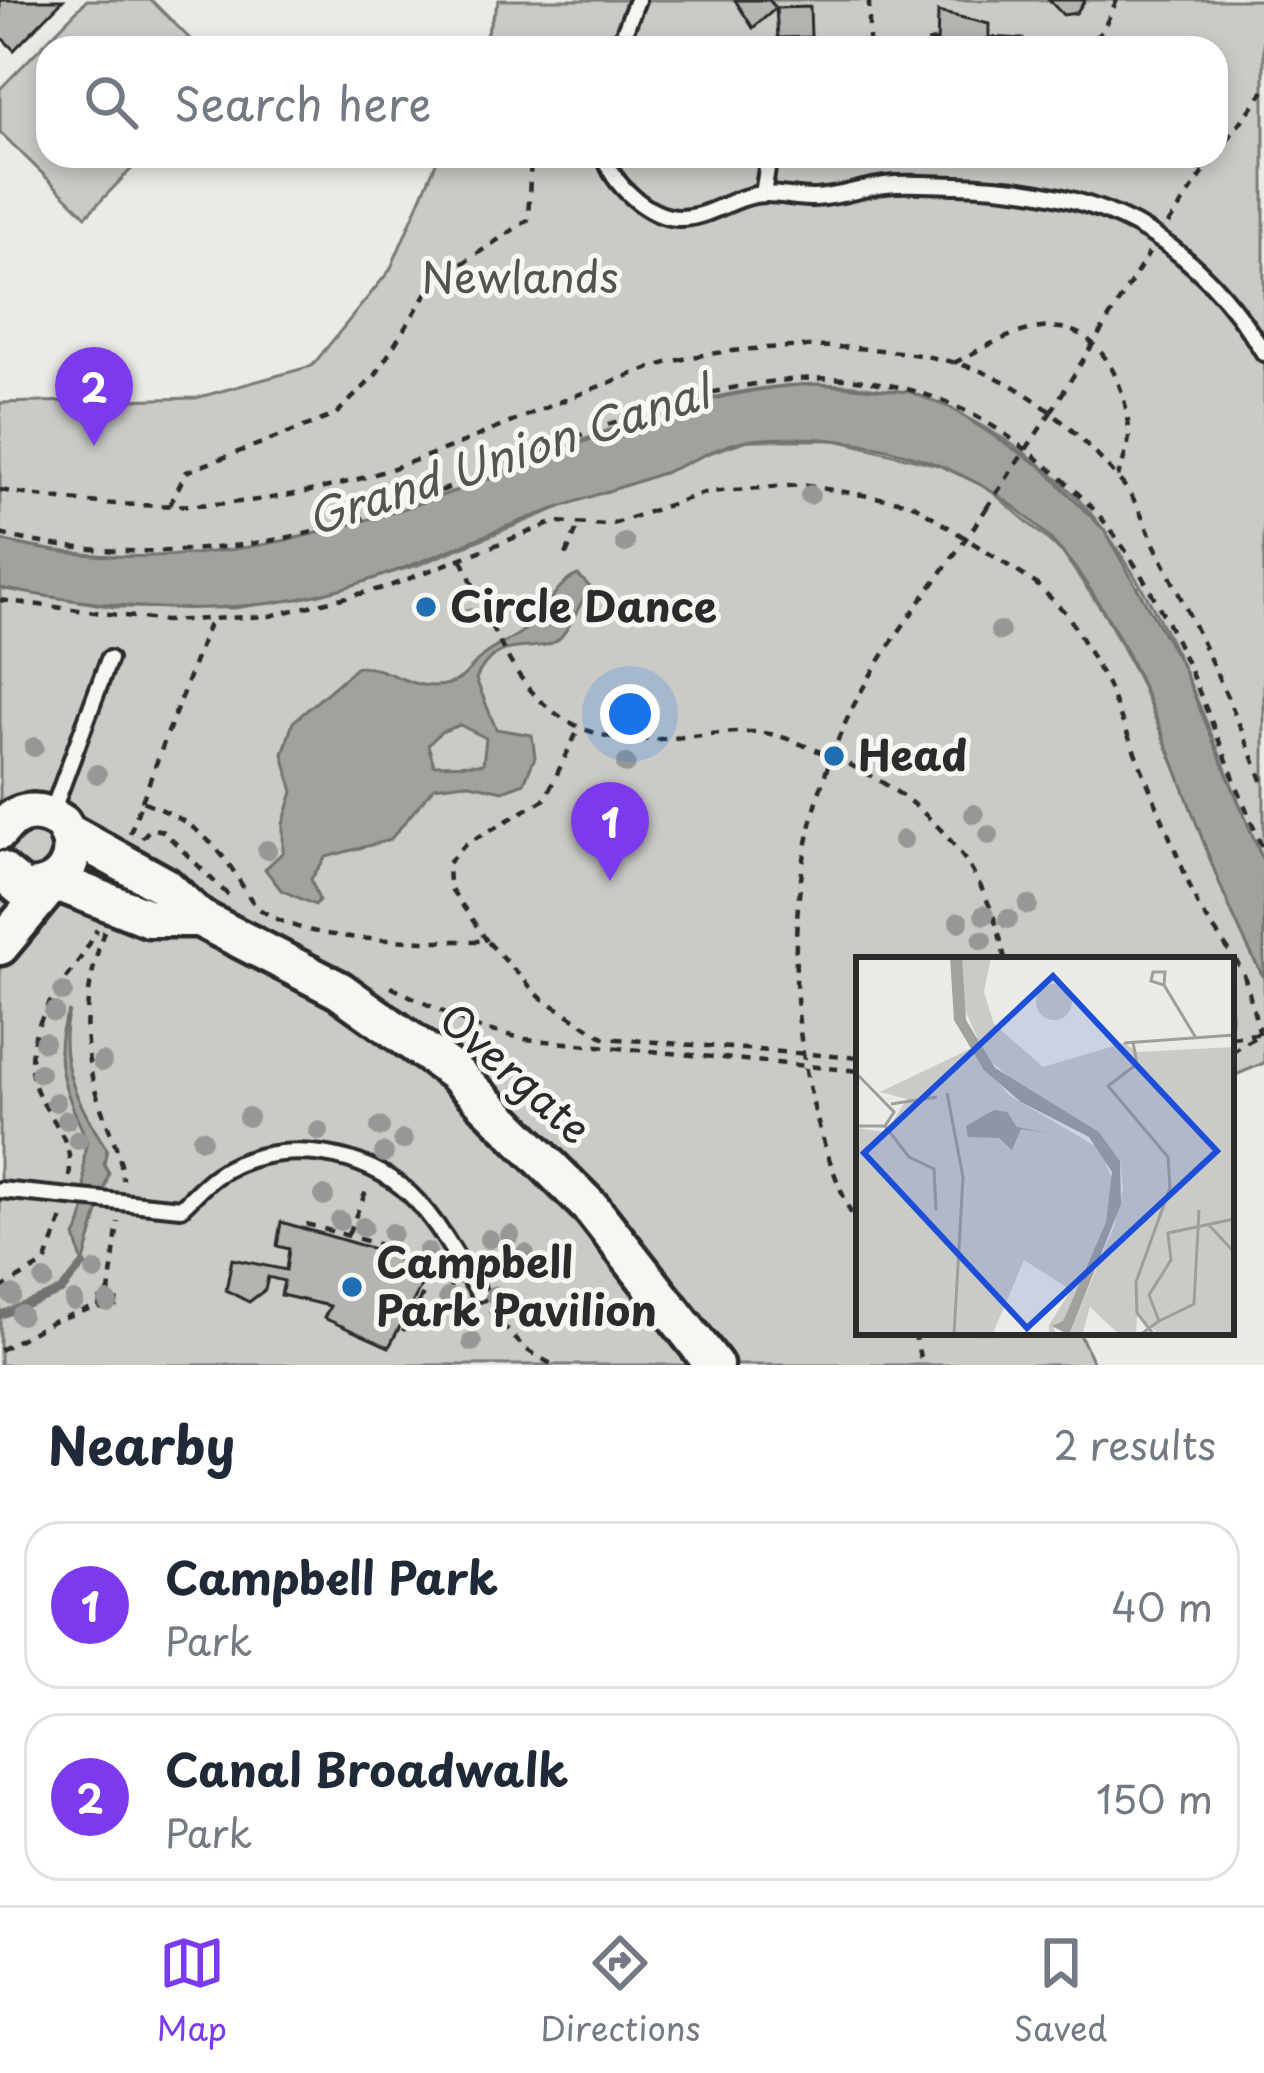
<!DOCTYPE html>
<html lang="en">
<head>
<meta charset="utf-8">
<style>
	:root { --surface:#fff; --page:#f6f6f7; --text:#1f2937; --muted:#747a83; --line:#e0e1e3; --accent:#7c3aed }
	body { margin:0; font-family:"Playpen Sans",sans-serif; background:var(--page); color:var(--text) }
	.you { position:absolute; left:630px; top:714px; width:42px; height:42px; margin:-30px; border:9px solid #fff; border-radius:50%; background:#1a73e8; box-shadow:0 0 0 18px #1a73e833 }
	.badge { display:grid; place-items:center; width:78px; height:78px; border-radius:50%; background:var(--accent); color:#fff; font-size:39px; font-weight:700 }
	.pin { position:absolute; translate:-50% -99px; filter:drop-shadow(0 3px 6px #0008) }
	.pin::after { content:''; position:absolute; top:63px; width:42px; height:36px; background:inherit; clip-path:polygon(0 0,100% 0,50% 100%) }
	.list { margin:0; padding:0; list-style:none }
	h2 { display:flex; justify-content:space-between; align-items:center; height:156px; margin:0; padding:0 48px; font-size:51px }
	h2 small { font-size:39px; font-weight:400; color:var(--muted) }
	.list li { display:grid; grid-template-columns:78px 1fr auto; gap:36px; align-items:center; box-sizing:border-box; height:168px; margin:0 24px 24px; padding:0 24px; border:3px solid var(--line); border-radius:36px }
	.list b { display:block; font-size:45px; white-space:nowrap }
	.list p { margin:0; font-size:39px; white-space:nowrap; color:var(--muted) }
	.list em { font-size:39px; font-style:normal; color:var(--muted) }
	.icon { flex:none; width:66px; height:66px; fill:none; stroke:currentColor; stroke-width:2; stroke-linecap:round; stroke-linejoin:round }
	.map { position:relative; flex:none; width:1264px; height:1365px; overflow:hidden }
	.search { position:absolute; background:var(--surface); box-shadow:0 6px 18px #0003; left:36px; right:36px; top:36px; height:132px; display:flex; align-items:center; gap:30px; box-sizing:border-box; padding:0 42px; border-radius:36px; color:var(--muted); font-size:45px }
	.sheet { height:540px; background:var(--surface) }
	nav { display:flex; justify-content:space-around; align-items:center; box-sizing:border-box; height:168px; border-top:3px solid var(--line); background:var(--surface); font-size:33px; color:var(--muted) }
	nav a { display:grid; justify-items:center; gap:6px }
	nav .on { color:var(--accent) }
	.map>svg:first-child { display:block }
</style>
</head>
<body>
<div class="map">
<svg width="1264" height="1365" viewBox="0 0 1264 1365">
	<rect width="100%" height="100%" fill="#eaeae6"/>
	<filter id="ink" filterUnits="userSpaceOnUse"><feTurbulence type="fractalNoise" baseFrequency=".00833" numOctaves="2"/><feDisplacementMap in="SourceGraphic" scale="24" xChannelSelector="R" yChannelSelector="G"/><feConvolveMatrix kernelMatrix="1 2 1 2 8 2 1 2 1" color-interpolation-filters="sRGB"/></filter>
	<g filter="url(#ink)">
		<path fill="#cacac7" stroke="#7a7a79" stroke-width="3" d="M87,0H151L199,48H48V156H144L86,216L0,132V89Z
			M499,0H1264V863C1216,751 1177,628 1103,529C1073,488 1031,454 987,429C782,309 566,461 368,523C254,559 116,569 0,540V403L196,398L312,366L390,270L439,156H1216V48H481Z
			M748,440H836L938,465L988,488L1062,552L1106,616L1139,680L1264,978V1063L1231,1077V960H859V1332H1079L1094,1365H0V588L114,607L235,608L300,598L418,565L612,486Z"/>
		<path fill="#a1a19e" stroke="#727270" stroke-width="3" fill-rule="evenodd" d="M817,384L910,392L951,408L1042,467L1104,530L1182,666L1264,863V978C1188,842 1164,675 1063,553C988,463 863,429 750,440C719,444 695,461 666,472C611,491 557,506 503,528C435,556 370,585 297,599C198,617 99,607 0,588V540C177,585 355,531 519,467C617,429 710,388 817,384Z
			M578,575L590,587C581,601 571,627 560,638C538,658 497,630 476,679L496,729L532,735L535,757L524,783L503,791L465,783L434,787L390,840L326,857L311,879L319,900L315,905L281,890L265,869L283,852V824L293,792L283,754L293,722L357,667C389,665 413,694 449,684C465,680 472,664 485,654C500,643 519,637 533,623C549,607 555,584 578,575ZM460,725L486,738L483,764L434,765L428,745L441,732Z
			M69,1011C55,1061 80,1109 107,1149L104,1164L109,1173L83,1265L75,1236C95,1204 77,1174 87,1141C69,1099 47,1056 69,1011Z"/>
		<g fill="none" stroke-linecap="round" stroke-linejoin="round">
			<path stroke="#727270" stroke-width="8" d="M0,1315L61,1291L83,1265"/>
		</g>
		<path fill="#b4b4b1" stroke="#2b2b2b" stroke-width="3" d="M0,0H63L14,50L0,36Z
			M735,0H769L776,8L753,28Z
			M1049,0H1085L1076,13L1063,15Z
			M810,7L811,37L778,38L776,8Z
			M938,12L989,24V37L1023,39V48H937Z
			M281,1222L381,1251L427,1275L389,1347L324,1318L330,1306L281,1295L284,1281L268,1277L265,1290L249,1302L226,1290L232,1259L286,1270L289,1249L277,1246Z"/>
		<g fill="none" stroke-linecap="round" stroke-linejoin="round">
			<g stroke="#2b2b2b" stroke-width="22">
				<path id="service" d="M618,48L637,0
					M605,156C612,184 648,217 678,218C710,219 735,194 766,194C781,194 797,198 812,198C837,198 860,188 885,185C908,182 934,185 958,185C1097,188 1190,232 1264,353
					M763,194L769,156
					M51,815L109,659
					M0,1190L181,1208C192,1198 203,1185 216,1176C268,1139 353,1147 402,1187C435,1214 456,1258 479,1293"/>
			</g>
			<g stroke="#2b2b2b" stroke-width="45">
				<path id="tertiary" d="M0,831C16,809 40,807 62,823C85,856 63,892 23,889L0,870
					M69,833L165,886L199,918L339,990L454,1072L592,1209L714,1365
					M57,882L149,918H199
					M0,946L49,887"/>
			</g>
			<path stroke="#2b2b2b" stroke-width="4.5" stroke-dasharray="9 9" stroke-linecap="butt" d="M869,0V48
				M910,48L937,40
				M1080,48L1102,32L1117,0
				M1216,155L1264,91
				M1198,156L1209,164
				M1168,224L1215,156
				M954,363C985,347 1025,323 1061,328C1105,334 1127,391 1129,431C1130,445 1122,463 1118,477
				M1051,412L1149,253
				M0,490C109,509 217,513 324,488C440,461 544,402 657,366C741,339 906,339 988,374C1040,395 1085,440 1121,482C1138,501 1147,531 1159,554C1198,631 1233,706 1264,785
				M170,505L186,472L335,415L375,376L433,283L528,220L531,156
				M0,534C117,564 254,553 368,517C577,451 812,287 1020,445C1051,468 1082,494 1107,525C1180,619 1217,743 1264,852
				M566,555L579,524
				M462,560C488,615 509,685 564,719C630,758 686,730 752,732C774,732 793,741 813,749C912,786 985,851 1005,960
				M0,600L165,621L270,616L387,587L555,522L610,525L707,492L802,485L911,503L1035,583L1068,615L1107,684L1198,906L1243,971L1260,1034
				M142,801L210,621
				M130,833L142,801C184,818 209,834 234,872C242,884 250,902 261,910C314,947 423,940 487,941L540,997L605,1038L859,1058
				M142,838L151,828L163,831L230,897
				M104,931C85,989 79,1040 98,1099C107,1128 121,1149 123,1180
				M487,941L449,886L448,863L466,844L545,799L579,728
				M391,987L475,1027L525,1039L859,1071
				M1231,1037L1264,1033
				M1231,1052L1260,1034
				M69,1177C77,1129 30,1107 31,1063C32,1006 76,976 97,929
				M306,1224L381,1245L434,1274L403,1331
				M859,1230C780,1072 773,875 849,715C884,642 942,576 986,509
				M348,1234L367,1189
				M431,1280L453,1286
				M0,1289L45,1263L62,1218
				M99,1307L101,1295L109,1292
				M490,1311L525,1349L553,1365
				M914,1332L922,1365
				M0,1350L53,1321L95,1307L115,1309L117,1297L109,1292L118,1222"/>
			<use href="#service" stroke="#f6f6f2" stroke-width="14"/>
			<use href="#tertiary" stroke="#f6f6f2" stroke-width="36"/>
			<path stroke="#2b2b2b" stroke-width="4.5" stroke-dasharray="9 9" stroke-linecap="butt" d="M986,509L1051,412"/>
		</g>
		<g fill="#979795">
			<circle cx="810" cy="495" r="10"/>
			<circle cx="625" cy="543" r="10"/>
			<circle cx="666" cy="610" r="10"/>
			<circle cx="470" cy="618" r="10"/>
			<circle cx="1000" cy="631" r="10"/>
			<circle cx="34" cy="747" r="10"/>
			<circle cx="626" cy="764" r="10"/>
			<circle cx="97" cy="774" r="10"/>
			<circle cx="974" cy="814" r="10"/>
			<circle cx="989" cy="835" r="10"/>
			<circle cx="903" cy="840" r="10"/>
			<circle cx="267" cy="850" r="10"/>
			<circle cx="1028" cy="905" r="10"/>
			<circle cx="984" cy="915" r="10"/>
			<circle cx="1008" cy="919" r="10"/>
			<circle cx="959" cy="922" r="10"/>
			<circle cx="982" cy="940" r="10"/>
			<circle cx="63" cy="992" r="10"/>
			<circle cx="54" cy="1012" r="10"/>
			<circle cx="44" cy="1042" r="10"/>
			<circle cx="102" cy="1062" r="10"/>
			<circle cx="40" cy="1073" r="10"/>
			<circle cx="56" cy="1102" r="10"/>
			<circle cx="248" cy="1117" r="10"/>
			<circle cx="67" cy="1120" r="10"/>
			<circle cx="380" cy="1127" r="10"/>
			<circle cx="319" cy="1131" r="10"/>
			<circle cx="202" cy="1139" r="10"/>
			<circle cx="78" cy="1140" r="10"/>
			<circle cx="403" cy="1140" r="10"/>
			<circle cx="384" cy="1153" r="10"/>
			<circle cx="324" cy="1196" r="10"/>
			<circle cx="340" cy="1221" r="10"/>
			<circle cx="363" cy="1227" r="10"/>
			<circle cx="392" cy="1233" r="10"/>
			<circle cx="510" cy="1235" r="10"/>
			<circle cx="489" cy="1239" r="10"/>
			<circle cx="427" cy="1252" r="10"/>
			<circle cx="525" cy="1254" r="10"/>
			<circle cx="95" cy="1271" r="10"/>
			<circle cx="44" cy="1280" r="10"/>
			<circle cx="12" cy="1295" r="10"/>
			<circle cx="495" cy="1295" r="10"/>
			<circle cx="448" cy="1298" r="10"/>
			<circle cx="74" cy="1301" r="10"/>
			<circle cx="108" cy="1302" r="10"/>
			<circle cx="21" cy="1315" r="10"/>
			<circle cx="472" cy="1342" r="10"/>
		</g>
	</g>
	<g fill="#1f6fb2" stroke="#f6f6f2" stroke-width="4.5">
		<circle cx="426" cy="607" r="12"/>
		<circle cx="834" cy="756" r="12"/>
		<circle cx="352" cy="1287" r="12"/>
	</g>
	<g text-anchor="middle" stroke-width="10" stroke-linejoin="round" paint-order="stroke">
		<g font-size="42" fill="#535352" stroke="#f6f6f2">
			<text x="520" y="293">Newlands</text>
		</g>
		<g font-size="42" font-weight="bold" fill="#2b2b2b" stroke="#f6f6f2" text-anchor="start">
			<text x="450" y="622">Circle Dance</text>
			<text x="858" y="771">Head</text>
			<text x="376" y="1278">Campbell<tspan x="376" dy="48">Park Pavilion</tspan></text>
		</g>
		<g font-size="42" fill="#2b2b2b" stroke="#f6f6f2">
			<text transform="translate(515 1074) rotate(42)" y="15">Overgate</text>
		</g>
		<g font-size="45" font-style="italic" fill="#545453" stroke="#f6f6f2">
			<text transform="translate(508 456) rotate(-18)" y="16">Grand Union Canal</text>
		</g>
	</g>
	<g transform="translate(856 957)">
		<rect width="378" height="378" fill="#eaeae6"/>
		<path d="M106,0H135L128,35L138,67L187,110L268,86L282,95L378,90V378H304L281,358L280,378H264L234,350L226,378H213L258,269L267,233L264,204L243,175L172,137L130,100L105,44ZM180 45a18 18 0 1 1 36 0a18 18 0 1 1-36 0ZM114,92L153,138L244,192L258,227L250,265L207,364L197,371L201,378H193V368L215,333L168,303L137,376L0,378V171L30,175L51,142L24,135Z" fill="#cacac7"/>
		<path d="M94,0H106L110,63L139,111L243,175L264,204L265,247L213,378L196,369L207,364L250,265L256,215L233,180L165,145L128,113L98,63ZM138,153L151,155L161,170L192,176L165,172L156,193L143,181L112,180L110,169Z" fill="#a1a19e"/>
		<path fill="none" stroke="#9e9e9b" stroke-width="3" d="M308,28L309,15H297L295,24L308,28L340,81M277,85L281,107L252,129L312,200L314,231L280,325L281,356L298,378M268,86L378,78M0,116L38,155L29,169H0M91,136L107,220L98,378M35,147L81,140M29,169L53,200L78,212L80,253M353,268L378,295M303,364L338,347L343,253M284,378L303,364L293,338L315,303L312,276L378,262"/>
		<path fill="#1d4ed8" fill-opacity="0.15" stroke="#1d4ed8" stroke-width="6" d="M197,19L361,194L171,371L8,196Z"/>
		<rect width="378" height="378" fill="none" stroke="#2b2b2b" stroke-width="6"/>
	</g>
</svg>
<div class="you"></div>
<div class="pin badge" style="left:610px;top:881px">1</div>
<div class="pin badge" style="left:94px;top:446px">2</div>
<div class="search"><svg class="icon" aria-label="search" viewBox="0 0 24 24"><circle cx="10" cy="10" r="6"/><path d="M15 15l6 6"/></svg>Search here</div>
</div>
<section class="sheet">
<h2>Nearby<small>2 results</small></h2>
<ul class="list">
<li><span class="badge">1</span><div><b>Campbell Park</b><p>Park</p></div><em>40 m</em></li>
<li><span class="badge">2</span><div><b>Canal Broadwalk</b><p>Park</p></div><em>150 m</em></li>
</ul>
</section>
<nav>
<a class="on"><svg class="icon" aria-label="map" viewBox="0 0 24 24"><path d="M3 6l6-2 6 2 6-2v14l-6 2-6-2-6 2zM9 4v14M15 6v14"/></svg>Map</a>
<a><svg class="icon" aria-label="directions" viewBox="0 0 24 24"><path d="M12 3l9 9-9 9-9-9zM9 14v-3h6M13 9l2 2-2 2"/></svg>Directions</a>
<a><svg class="icon" aria-label="saved" viewBox="0 0 24 24"><path d="M7 4h10v16l-5-4-5 4z"/></svg>Saved</a>
</nav>
</body>
</html>
